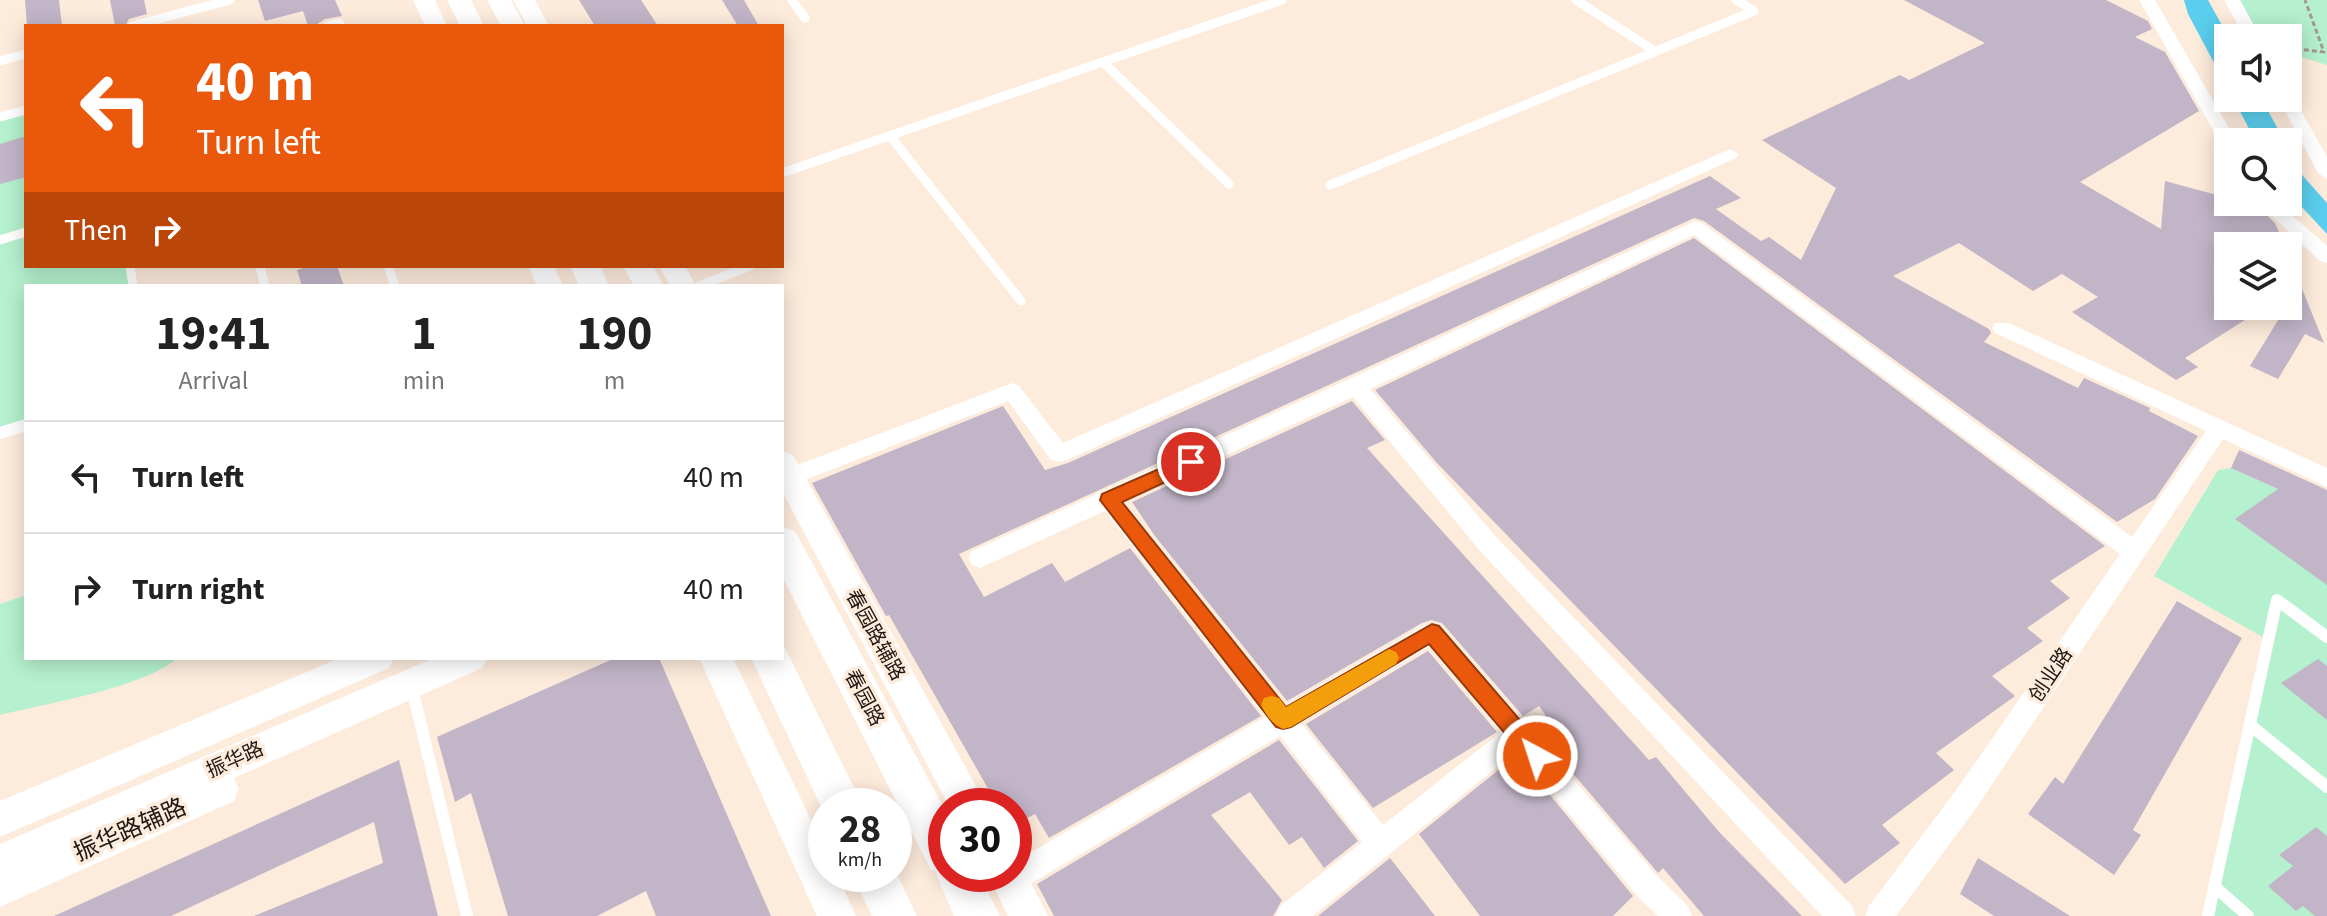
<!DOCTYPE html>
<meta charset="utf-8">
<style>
body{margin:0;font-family:"Source Sans 3","Noto Sans SC",sans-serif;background:#f6f6f6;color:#222;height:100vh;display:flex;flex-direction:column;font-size:30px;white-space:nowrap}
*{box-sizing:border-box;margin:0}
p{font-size:26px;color:#767676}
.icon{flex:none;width:44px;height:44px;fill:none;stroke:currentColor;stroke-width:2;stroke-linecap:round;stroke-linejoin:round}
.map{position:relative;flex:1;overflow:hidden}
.panel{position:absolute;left:24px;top:284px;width:760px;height:376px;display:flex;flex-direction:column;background:#fff;border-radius:0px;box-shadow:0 4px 20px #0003}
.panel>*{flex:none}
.top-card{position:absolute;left:24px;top:24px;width:760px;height:244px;border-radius:0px;box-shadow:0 4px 20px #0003;background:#ea580c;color:#fff;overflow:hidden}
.fabs{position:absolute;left:2214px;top:24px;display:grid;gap:16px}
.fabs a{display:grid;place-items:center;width:88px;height:88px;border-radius:0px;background:#fff;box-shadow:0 4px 20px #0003;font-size:40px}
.speed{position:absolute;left:808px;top:788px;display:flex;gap:16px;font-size:40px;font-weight:700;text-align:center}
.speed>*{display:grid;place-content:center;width:104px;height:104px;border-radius:50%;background:#fff;box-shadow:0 4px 20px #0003;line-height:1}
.speed small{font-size:20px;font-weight:400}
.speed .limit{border:12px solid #d22;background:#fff;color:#111}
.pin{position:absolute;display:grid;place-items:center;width:68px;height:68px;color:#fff;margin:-34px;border:4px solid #fff;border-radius:50%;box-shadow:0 2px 8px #0007}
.me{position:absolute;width:88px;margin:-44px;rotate:320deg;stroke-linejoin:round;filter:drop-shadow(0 0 6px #0008)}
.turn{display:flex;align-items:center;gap:28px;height:168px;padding:0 40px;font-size:36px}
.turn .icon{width:104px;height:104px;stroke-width:2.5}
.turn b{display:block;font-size:56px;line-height:68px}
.then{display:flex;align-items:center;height:76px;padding:0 40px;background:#0003;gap:16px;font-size:30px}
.eta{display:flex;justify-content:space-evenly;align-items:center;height:136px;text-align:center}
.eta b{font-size:48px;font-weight:700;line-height:56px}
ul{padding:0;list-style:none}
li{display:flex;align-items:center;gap:24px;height:112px;padding:0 40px;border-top:2px solid #e0e0e0}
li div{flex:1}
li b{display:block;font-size:30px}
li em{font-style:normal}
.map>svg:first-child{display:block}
.green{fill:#b5f1ce}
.water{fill:#5bceed}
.building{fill:#c1b5c7}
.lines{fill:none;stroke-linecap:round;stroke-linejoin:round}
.path{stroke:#a5988c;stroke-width:3;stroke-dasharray:5 3;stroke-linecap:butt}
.lane-far1{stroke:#fff;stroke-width:9}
.lane{stroke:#fff;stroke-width:12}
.street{fill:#fff;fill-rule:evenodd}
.secondary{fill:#fff;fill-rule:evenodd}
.primary{fill:#fff;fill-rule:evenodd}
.route{fill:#ea580c;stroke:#983908;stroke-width:2}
.slow{fill:#f59e0b}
.labels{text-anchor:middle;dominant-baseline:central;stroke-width:7;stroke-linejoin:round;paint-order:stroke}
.street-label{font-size:20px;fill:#1e1812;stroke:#fdebdc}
.near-street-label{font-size:24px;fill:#1e1812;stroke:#fdebdc}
</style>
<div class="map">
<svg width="2327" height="916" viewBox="0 0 2327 916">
<rect width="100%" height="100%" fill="#fdebdc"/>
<!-- green -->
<g class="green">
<polygon points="2232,0 2327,0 2327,65 2288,53 2288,38 2253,38"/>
<polygon points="26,110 26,266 131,266 134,286 26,286 26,426 0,435 0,117"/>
<polygon points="2231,468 2327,511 2327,916 2208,916 2268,640 2154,576 2218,470"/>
<path d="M26 595V658H177C147 687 44 704 0 715V604Z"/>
</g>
<!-- water -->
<g class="water">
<polygon points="2184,0 2208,0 2229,38 2228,89 2188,14"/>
<polygon points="2233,98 2261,98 2285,142 2256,142"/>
<polygon points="2288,148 2303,176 2327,203 2327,234 2288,192"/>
</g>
<!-- building -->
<g class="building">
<polygon points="25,0 59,0 62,26 27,26"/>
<polygon points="110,0 144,0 147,14 129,19 125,26 115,26"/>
<polygon points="258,0 335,0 342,16 325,19 314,26 308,26 303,11 265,21"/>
<polygon points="579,0 641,0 658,26 595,26"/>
<polygon points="722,0 744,0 759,26 738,26"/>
<polygon points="1904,0 2106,0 2148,21 2152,29 2135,37 2165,52 2199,111 2080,182 2161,229 2165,181 2228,198 2228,202 2256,205 2275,223 2285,246 2228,246 2228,306 2267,306 2185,358 2198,367 2176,380 2072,312 2098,297 2062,274 2033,291 1959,243 1893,276 1989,329 1991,333 1984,342 2078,388 2084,378 2150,408 2149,411 2198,436 2155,499 2117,522 1704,221 1694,218 959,554 984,597 1052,563 1065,582 1130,548 1261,716 1049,838 1035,814 1014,825 1014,806 998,806 889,615 886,616 812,483 1003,406 1045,470 1068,463 1710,176 1741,198 1716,209 1761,241 1769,237 1801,260 1836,188 1762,140 1900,75 1909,80 1985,43"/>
<polygon points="26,136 26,177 0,184 0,144"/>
<polygon points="1694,238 2105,546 2050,581 2070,598 2027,628 2043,641 1992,676 2015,696 1936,753 1954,770 1882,825 1900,843 1845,884 1437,463 1375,390"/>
<polygon points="310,266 337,266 344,286 302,286 297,270"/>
<polygon points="2300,284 2324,343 2305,334 2278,379 2250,366"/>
<polygon points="1352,401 1385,440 1367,448 1649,760 1656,757 1720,833 1802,916 1704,916 1663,868 1658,873 1539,734 1552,724 1539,706 1523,716 1442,623 1431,620 1422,623 1287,701 1155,536 1132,502"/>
<polygon points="2239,450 2327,490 2327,585 2235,519 2278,489 2231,468"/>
<polygon points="2177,601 2242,638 2133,830 2141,835 2114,875 2028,814 2055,777 2063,784"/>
<polygon points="1428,651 1497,732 1373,808 1306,724"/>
<polygon points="615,658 659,658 771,916 656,916 646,891 597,916 508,916 471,793 455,802 437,737"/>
<polygon points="2318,659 2327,666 2327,720 2281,683"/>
<polygon points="1279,740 1358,841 1324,868 1302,837 1289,845 1250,792 1211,815 1282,900 1273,916 1054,916 1037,884"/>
<polygon points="1517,755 1633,896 1613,916 1480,916 1419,834"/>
<polygon points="399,760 438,916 254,916 383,863 374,822 171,916 54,916"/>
<polygon points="2316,827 2327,836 2327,916 2315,916 2303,906 2296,911 2268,886 2293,866 2279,855"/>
<polygon points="1390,858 1435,916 1318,916"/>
<polygon points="1978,858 2070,916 1994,916 1960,894"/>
</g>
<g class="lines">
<!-- path -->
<polyline class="path" points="2288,48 2324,52 2305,0"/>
<!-- lane-far1 -->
<g class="lane-far1">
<polyline points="792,0 805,18"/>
<polyline points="1576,0 1653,50"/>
<polyline points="132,26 230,0"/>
<polyline points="327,26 339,23 341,26"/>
<polyline points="0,61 26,54"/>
<polyline points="1103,62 1229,184"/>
<polyline points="0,117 26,110"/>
<polyline points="890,136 1021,301"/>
<polyline points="782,173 1282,0"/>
<polyline points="1330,185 1754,11 1736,0"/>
<polyline points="0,240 26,232"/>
<polyline points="130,266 133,286"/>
<polyline points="260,266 265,286"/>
<polyline points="388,266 395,286"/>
<polyline points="699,286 750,266"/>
</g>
<!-- lane -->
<g class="lane">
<polyline points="0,433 26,425"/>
<polyline points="411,684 467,916"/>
<polyline points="2250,725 2327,787"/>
<polyline points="2214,886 2248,916"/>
<polyline points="2208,916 2277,600 2327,637"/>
</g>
<!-- street -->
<g class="street">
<polygon points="2139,0 2155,0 2237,142 2228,142 2228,147 2222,146"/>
<polygon points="2224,0 2240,0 2261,38 2245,38"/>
<polygon points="2288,93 2294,98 2327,157 2327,179 2318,173 2278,98 2288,98"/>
<polygon points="1730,149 1739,154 1736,158 1067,460 1059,462 1051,460 1008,401 797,483 782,483 782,471 1012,383 1019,386 1063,443"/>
<polygon points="2257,202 2277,202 2327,246 2327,263 2320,261"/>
<path d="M1695 221 1702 223 2132 537 2206 431 1995 333 1992 328 1995 323H2009L2327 468V487L2223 439 1977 807 1896 916H1865L1869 906 1957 789 2120 554 1694 235 1370 389 1496 537 1852 906 1856 916H1822L1480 551 1353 397 1124 502 1286 705 1423 626 1432 623 1441 626 1658 877 1688 906 1692 916H1658L1638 897 1517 751 1313 916H1276L1280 906 1362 842 1280 736 1020 890 1010 894 1000 890 996 880 999 874H1014V862L1265 717 1105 511 980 568 972 565 968 558 972 551ZM1429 647 1501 732 1383 825 1301 723Z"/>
</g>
<!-- secondary -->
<g class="secondary">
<polygon points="413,0 435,0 447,26 425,26"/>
<polygon points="513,0 535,0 549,26 527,26"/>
<polygon points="528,266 554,266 563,286 537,286"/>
<polygon points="659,266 685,266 696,286 670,286"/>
<polygon points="782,451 793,455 987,806 949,806 782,491"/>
<polygon points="340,658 394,658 389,668 0,837 0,801"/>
<polygon points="434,658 487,658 482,668 234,778 239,789 234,801 0,907 0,844"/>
<polygon points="699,658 733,658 826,851 826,874 837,874 856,916 817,916"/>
<polygon points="1014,858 1020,861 1048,916 1008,916 988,874 1014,874"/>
</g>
<!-- primary -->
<g class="primary">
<polygon points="447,0 471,0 484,26 460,26"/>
<polygon points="487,0 511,0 525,26 501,26"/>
<polygon points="570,266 600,266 609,286 579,286"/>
<polygon points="623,266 653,266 664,286 634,286"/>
<polygon points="782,527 795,531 946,812 946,874 979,874 1000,916 954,916 935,871 931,870 782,576"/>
<polygon points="782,646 784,646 863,806 826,806 826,817 751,658 782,658"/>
<polygon points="894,868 917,916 872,916 852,874 894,874"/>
</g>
</g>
<!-- route -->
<polygon class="route" points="1191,455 1200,462 1198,467 1122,502 1286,707 1432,624 1439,626 1545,749 1548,756 1545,763 1537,766 1530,763 1429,644 1291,727 1283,729 1276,727 1100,500 1102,494"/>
<!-- slow -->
<path class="slow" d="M1389 649 1396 652 1399 658 1396 664 1291 727 1283 729C1273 725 1266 715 1261 705L1264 698 1272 696 1279 698 1286 707Z"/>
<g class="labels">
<!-- street labels -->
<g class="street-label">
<text transform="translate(875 635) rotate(61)">春园路辅路</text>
<text transform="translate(2051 675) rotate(-56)">创业路</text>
<text transform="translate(864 698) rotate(62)">春园路</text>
<text transform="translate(235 760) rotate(-24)">振华路</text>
</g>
<!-- near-street labels -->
<g class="near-street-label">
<text transform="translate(130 830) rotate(-24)">振华路辅路</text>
</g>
</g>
</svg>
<div class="fabs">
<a><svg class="icon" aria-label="sound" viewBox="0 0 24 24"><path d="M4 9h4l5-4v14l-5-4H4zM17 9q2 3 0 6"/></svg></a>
<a><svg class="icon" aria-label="search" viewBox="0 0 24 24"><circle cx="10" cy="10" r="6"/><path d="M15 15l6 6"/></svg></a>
<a><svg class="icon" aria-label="layers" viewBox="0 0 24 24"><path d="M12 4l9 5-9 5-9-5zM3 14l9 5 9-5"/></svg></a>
</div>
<div class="speed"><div>28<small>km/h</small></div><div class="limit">30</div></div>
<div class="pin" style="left:1191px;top:462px;background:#d93025"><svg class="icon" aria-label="arrive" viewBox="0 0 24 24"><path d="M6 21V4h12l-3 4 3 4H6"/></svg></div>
<svg class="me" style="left:1537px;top:756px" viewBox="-20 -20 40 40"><circle r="17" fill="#ea580c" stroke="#fff" stroke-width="3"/><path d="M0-11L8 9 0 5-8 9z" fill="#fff"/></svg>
<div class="top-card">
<div class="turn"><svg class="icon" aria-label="left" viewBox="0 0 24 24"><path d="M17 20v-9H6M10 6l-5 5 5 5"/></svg><div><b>40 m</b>Turn left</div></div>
<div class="then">Then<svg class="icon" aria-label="right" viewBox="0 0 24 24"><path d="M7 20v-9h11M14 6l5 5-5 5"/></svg></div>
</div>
<section class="panel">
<div class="eta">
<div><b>19:41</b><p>Arrival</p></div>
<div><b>1</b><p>min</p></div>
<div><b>190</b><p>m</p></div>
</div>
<ul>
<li><svg class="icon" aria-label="left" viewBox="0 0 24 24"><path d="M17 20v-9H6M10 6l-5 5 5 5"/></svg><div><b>Turn left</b></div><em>40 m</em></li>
<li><svg class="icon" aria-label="right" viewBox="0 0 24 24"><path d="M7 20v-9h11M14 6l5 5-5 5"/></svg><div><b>Turn right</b></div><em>40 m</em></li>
</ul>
</section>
</div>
